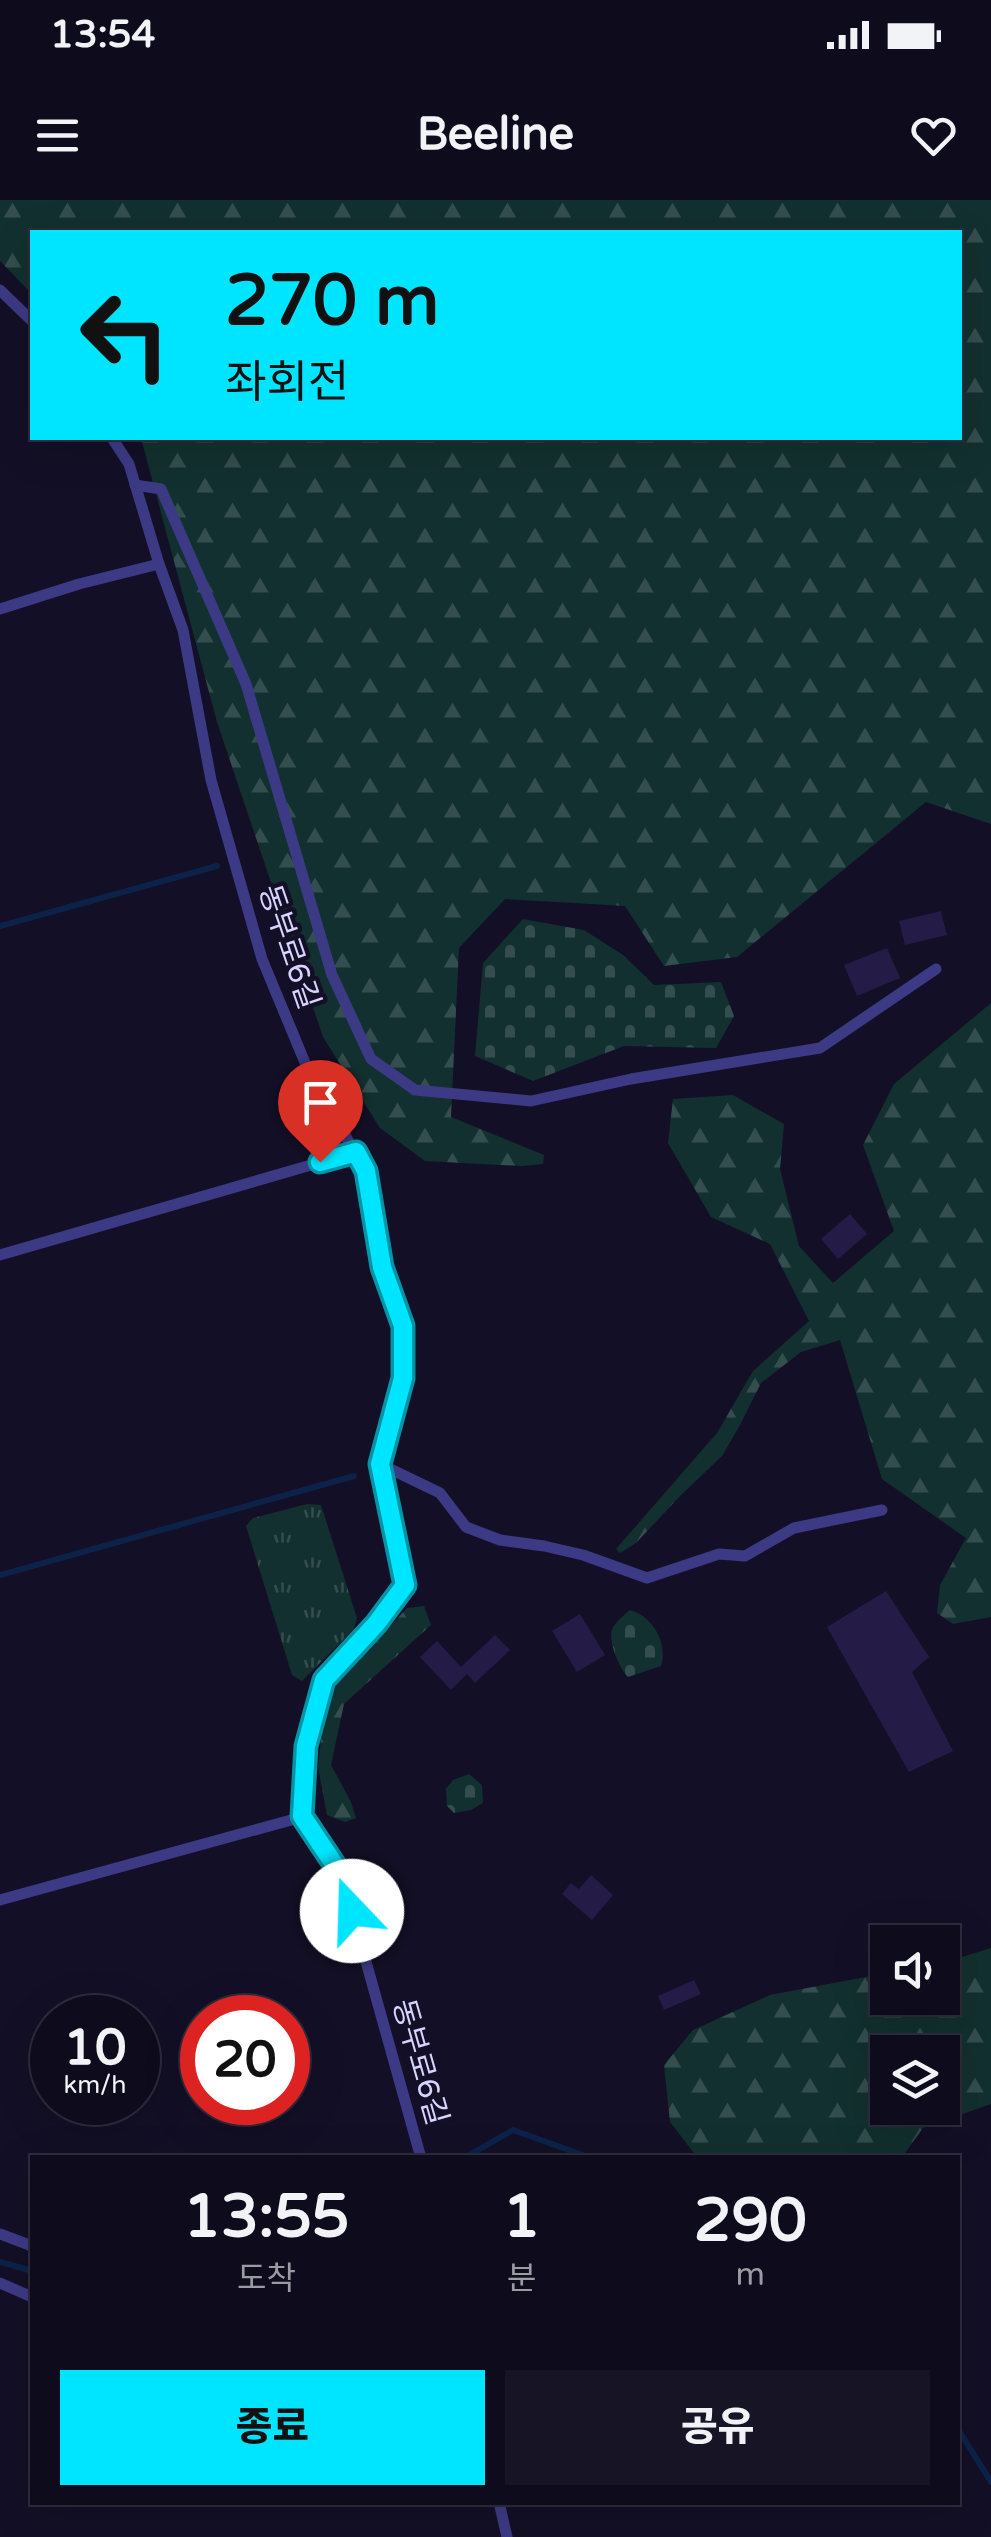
<!DOCTYPE html>
<html lang="ko">
<meta charset="utf-8">
<style>
body{margin:0;font-family:"Varela Round","Noto Sans KR",sans-serif;background:#171425;color:#f1f3f6;height:100vh;display:flex;flex-direction:column;font-size:38px;white-space:nowrap}
*{box-sizing:border-box;margin:0}
p{font-size:32px;color:#9b9ba3}
.icon{flex:none;width:55px;height:55px;fill:none;stroke:currentColor;stroke-width:2;stroke-linecap:round;stroke-linejoin:round}
.map{position:relative;flex:1;overflow:hidden}
.side{position:absolute;left:30px;top:1955px;width:930px;height:350px;display:flex;flex-direction:column;background:#0e0b1c;border-radius:0px;box-shadow:0 10px 40px #0002,0 0 0 2px #2e2b3b}
.side>*{flex:none}
.top-card{position:absolute;left:30px;top:30px;width:932px;height:210px;border-radius:0px;box-shadow:0 10px 40px #0002,0 0 0 2px #2e2b3b;background:#00e5ff;color:#111;overflow:hidden}
.controls{position:absolute;left:870px;top:1725px;display:grid;gap:20px}
.controls a{display:grid;place-items:center;width:90px;height:90px;border-radius:0px;background:#0e0b1c;box-shadow:0 10px 40px #0002,0 0 0 2px #2e2b3b;font-size:50px}
.speed{position:absolute;left:30px;top:1795px;display:flex;gap:20px;font-size:50px;font-weight:700;text-align:center}
.speed>*{display:grid;place-content:center;width:130px;height:130px;border-radius:50%;background:#0e0b1c;box-shadow:0 10px 40px #0002,0 0 0 2px #2e2b3b;line-height:1}
.speed small{font-size:25px;font-weight:400}
.speed .limit{border:15px solid #d22;background:#fff;color:#111}
.pin{position:absolute;display:grid;place-items:center;width:85px;height:85px;color:#fff;margin:-102px -42px;border-radius:50% 50% 50% 0;rotate:-45deg;box-shadow:0 0 10px #0007}
.pin .icon{rotate:45deg}
.me{position:absolute;width:110px;margin:-55px;rotate:339deg;stroke-linejoin:round;filter:drop-shadow(0 0 8px #0008)}
.turn{display:flex;align-items:center;gap:35px;height:210px;padding:0 30px;font-size:45px}
.turn .icon{width:130px;height:130px;stroke-width:2.5}
.turn b{display:block;font-size:70px;line-height:85px}
.eta{display:flex;justify-content:space-evenly;align-items:center;height:170px;text-align:center}
.eta b{font-size:60px;font-weight:800;line-height:70px}
.action{display:flex;gap:20px;margin-top:auto;padding:20px 30px}
.action a{flex:1;height:115px;border-radius:0px;background:#00e5ff;color:#111;font-size:40px;font-weight:800;line-height:115px;text-align:center}
.action a+a{background:#171425;color:#f1f3f6}
.status{display:flex;justify-content:space-between;align-items:center;height:70px;padding:0 50px;background:#0e0b1c;direction:ltr}
.status svg{height:28px;fill:currentColor}
header{display:flex;justify-content:space-between;align-items:center;height:130px;padding:0 30px;background:#0e0b1c;font-size:45px;font-weight:800}
.map>svg:first-child{display:block}
.grass{fill:url(#grass-tufts)}
.forest{fill:url(#forest-firs);fill-rule:evenodd}
.cemetery{fill:url(#cemetery-stones)}
.lines{fill:none;stroke-linecap:round;stroke-linejoin:round}
.stream{stroke:#0c2248;stroke-width:6}
.building{fill:#241b47}
.lane{stroke:#3d3a85;stroke-width:11}
.route-casing{stroke:#0095a6;stroke-width:25}
.route{stroke:#00e5ff;stroke-width:18}
.labels{text-anchor:middle;dominant-baseline:central;stroke-width:9;stroke-linejoin:round;paint-order:stroke}
.street-label{font-size:30px;fill:#d9d4ff;stroke:#130f26}
</style>
<div class="status"><b>13:54</b><svg viewBox="0 0 49 12"><path d="M0 12V9h3v3zM5 12V6h3v6zM10 12V3h3v9zM15 12V0h3v12zM26 1h20v11H26zM47 4h2v5h-2z"/></svg></div>
<header><svg class="icon" aria-label="menu" viewBox="0 0 24 24"><path d="M4 6h16M4 12h16M4 18h16"/></svg>Beeline<svg class="icon" aria-label="heart" viewBox="0 0 24 24"><path d="M12 20l-8-8c-3-5 5-10 8-4 3-6 11-1 8 4z"/></svg></header>
<div class="map">
<svg width="991" height="2337" viewBox="0 0 991 2337">
<defs>
<pattern id="grass-tufts" width="24" height="20" patternUnits="userSpaceOnUse" patternTransform="scale(2.5)"><rect width="24" height="20" fill="#12302f"/><path d="M3 7l-1-3M5 7V3M7 7l1-3M15 17l-1-3M17 17v-4M19 17l1-3" fill="none" stroke="#344d4e"/></pattern>
<pattern id="forest-firs" width="22" height="20" patternUnits="userSpaceOnUse" patternTransform="scale(2.5)"><rect width="22" height="20" fill="#12302f"/><path d="M5 1l3.5 6h-7zM16 11l3.5 6h-7z" fill="#344d4e"/></pattern>
<pattern id="cemetery-stones" width="16" height="16" patternUnits="userSpaceOnUse" patternTransform="scale(2.5)"><rect width="16" height="16" fill="#12302f"/><path d="M2 7V4a2 2 0 0 1 4 0v3zM10 15v-3a2 2 0 0 1 4 0v3z" fill="#344d4e"/></pattern>
</defs>
<rect width="100%" height="100%" fill="#130f26"/>
<!-- grass -->
<polygon class="grass" points="307,1304 321,1305 357,1418 354,1429 302,1481 292,1475 246,1326 253,1318"/>
<!-- forest -->
<g class="forest">
<polygon points="0,0 991,0 991,624 926,602 737,757 664,766 625,706 505,699 459,748 451,917 544,955 543,964 522,966 425,961 380,928 323,837 217,522 141,238 960,238 960,32 32,32 32,94 0,61"/>
<polygon points="991,803 991,1417 953,1424 937,1413 940,1385 966,1338 882,1279 840,1140 801,1152 761,1183 740,1225 722,1256 681,1295 636,1343 620,1353 616,1349 717,1233 753,1171 809,1121 770,1044 711,1017 668,943 673,899 733,895 784,924 780,969 799,1046 833,1083 894,1031 863,945 894,884"/>
<polygon points="424,1406 431,1425 344,1504 331,1565 351,1602 356,1618 345,1622 327,1615 318,1567 323,1519 336,1485 407,1408"/>
<path d="M991 1748V1904L923 1928 902 1957H697L670 1922 664 1865 693 1830 770 1795 887 1773 888 1798H942L943 1763ZM888 1852H942V1908H888Z"/>
</g>
<!-- cemetery -->
<g class="cemetery">
<polygon points="523,719 584,730 623,755 654,785 721,782 734,816 716,848 624,846 533,881 475,856 483,763"/>
<path d="M630 1410C653 1416 668 1444 661 1466L628 1477C621 1469 619 1464 615 1454 607 1430 611 1426 630 1410Z"/>
<polygon points="469,1574 482,1585 483,1603 471,1610 454,1613 447,1606 446,1589 453,1580"/>
</g>
<g class="lines">
<!-- stream -->
<g class="stream">
<polyline points="0,726 217,666"/>
<polyline points="0,1375 354,1276"/>
<polyline points="464,1958 513,1930 591,1958"/>
<polyline points="0,2062 32,2071"/>
<polyline points="958,2229 991,2282"/>
</g>
</g>
<!-- building -->
<g class="building">
<polygon points="941,711 947,735 905,745 899,721"/>
<polygon points="887,748 900,778 857,796 844,765"/>
<polygon points="850,1014 867,1034 838,1059 821,1039"/>
<polygon points="886,1391 929,1457 912,1472 953,1551 909,1572 827,1427"/>
<polygon points="580,1414 605,1455 577,1472 552,1431"/>
<polygon points="495,1435 510,1450 475,1483 467,1474 451,1490 420,1457 437,1441 461,1467"/>
<polygon points="591,1675 613,1695 592,1720 562,1694 571,1683 579,1689"/>
<polygon points="694,1780 701,1794 664,1810 658,1796"/>
</g>
<g class="lines">
<!-- lane -->
<g class="lane">
<polyline points="0,90 32,121"/>
<polyline points="112,238 129,264 159,364"/>
<polyline points="135,285 161,289 246,484 332,775 371,859 415,890 531,901 631,879 820,848 936,769"/>
<polyline points="0,409 79,384 159,364 183,430 211,580 262,759 306,865 365,971 383,1067 403,1126 403,1178 380,1264 405,1385 376,1425 324,1481 306,1546 302,1617 342,1676 421,1958"/>
<polyline points="0,1055 356,952"/>
<polyline points="380,1264 440,1293 466,1327 500,1340 544,1346 583,1355 647,1378 719,1354 745,1356 794,1328 882,1310"/>
<polyline points="0,1700 302,1617"/>
<polyline points="0,2034 32,2046"/>
<polyline points="0,2083 32,2097"/>
<polyline points="499,2302 507,2337"/>
</g>
</g>
<g class="lines">
<!-- route casing -->
<g class="route-casing">
<polyline id="route" points="320,962 356,952 366,971 382,1067 403,1126 403,1178 380,1264 405,1385 376,1424 324,1480 306,1546 302,1616 342,1676 352,1711"/>
</g>
<!-- route -->
<use href="#route" class="route"/>
</g>
<g class="labels">
<!-- street labels -->
<g class="street-label">
<text transform="translate(289 747) rotate(71)">동부로6길</text>
<text transform="translate(420 1862) rotate(74)">동부로6길</text>
</g>
</g>
</svg>
<div class="controls">
<a><svg class="icon" aria-label="sound" viewBox="0 0 24 24"><path d="M4 9h4l5-4v14l-5-4H4zM17 9q2 3 0 6"/></svg></a>
<a><svg class="icon" aria-label="layers" viewBox="0 0 24 24"><path d="M12 4l9 5-9 5-9-5zM3 14l9 5 9-5"/></svg></a>
</div>
<div class="speed"><div>10<small>km/h</small></div><div class="limit">20</div></div>
<div class="pin" style="left:320px;top:962px;background:#d93025"><svg class="icon" aria-label="arrive" viewBox="0 0 24 24"><path d="M6 21V4h12l-3 4 3 4H6"/></svg></div>
<svg class="me" style="left:352px;top:1711px" viewBox="-20 -20 40 40"><circle r="19" fill="#fff"/><path d="M0-13L10 11 0 6-10 11z" fill="#00e5ff"/></svg>
<div class="top-card">
<div class="turn"><svg class="icon" aria-label="left" viewBox="0 0 24 24"><path d="M17 20v-9H6M10 6l-5 5 5 5"/></svg><div><b>270 m</b>좌회전</div></div>
</div>
<section class="side">
<div class="eta">
<div><b>13:55</b><p>도착</p></div>
<div><b>1</b><p>분</p></div>
<div><b>290</b><p>m</p></div>
</div>
<div class="action"><a>종료</a><a>공유</a></div>
</section>
</div>
